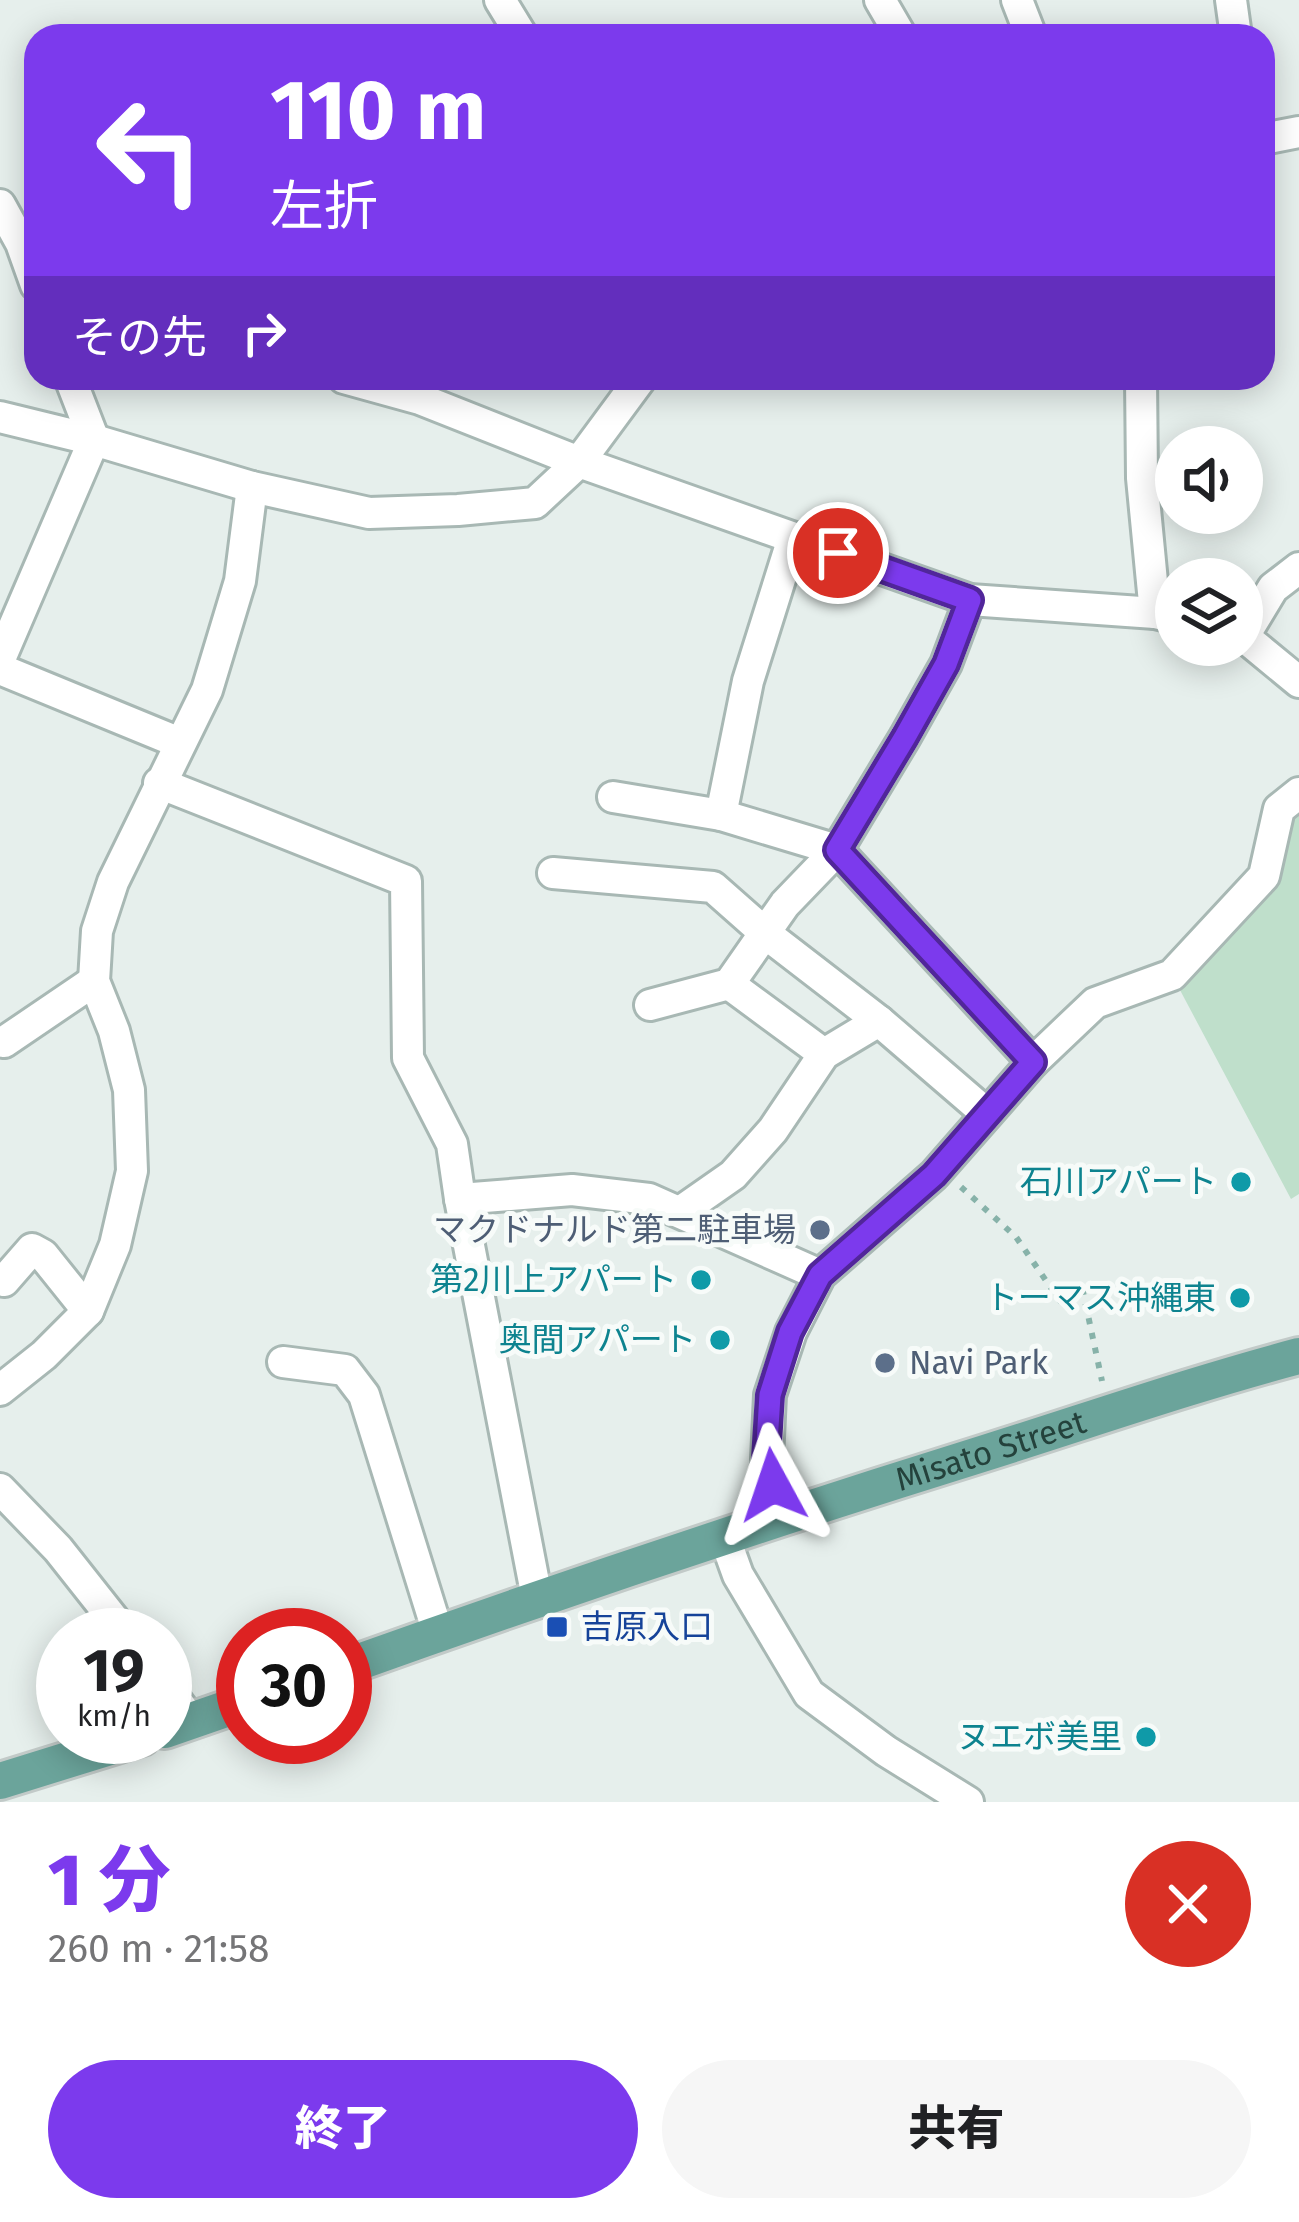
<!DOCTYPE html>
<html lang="ja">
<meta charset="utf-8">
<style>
body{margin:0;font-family:"Fira Sans","Noto Sans JP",sans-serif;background:#f6f6f6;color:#202124;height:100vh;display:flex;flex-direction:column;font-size:45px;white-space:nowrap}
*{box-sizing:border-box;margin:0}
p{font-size:39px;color:#757577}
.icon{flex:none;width:66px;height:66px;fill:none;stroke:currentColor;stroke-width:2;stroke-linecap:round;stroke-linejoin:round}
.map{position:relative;height:1802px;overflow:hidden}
.details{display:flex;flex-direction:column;background:#fff;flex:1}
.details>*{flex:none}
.banner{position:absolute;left:24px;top:24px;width:1251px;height:366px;border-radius:36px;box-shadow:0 6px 30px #0003;background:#7c3aed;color:#fff;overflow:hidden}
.buttons{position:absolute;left:1155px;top:426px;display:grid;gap:24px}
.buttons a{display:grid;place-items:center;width:108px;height:108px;border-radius:50%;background:#fff;box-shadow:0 6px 30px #0003;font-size:60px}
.speed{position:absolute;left:36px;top:1608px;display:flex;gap:24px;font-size:60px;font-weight:700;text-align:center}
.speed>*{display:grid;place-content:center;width:156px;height:156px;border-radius:50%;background:#fff;box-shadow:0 6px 30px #0003;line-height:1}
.speed small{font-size:30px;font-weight:400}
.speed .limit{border:18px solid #d22;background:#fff;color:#111}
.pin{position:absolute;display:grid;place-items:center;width:102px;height:102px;color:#fff;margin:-51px;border:6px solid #fff;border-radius:50%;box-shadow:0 3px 12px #0007}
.me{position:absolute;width:132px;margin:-66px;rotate:355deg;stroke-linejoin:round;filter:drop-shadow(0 0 9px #0008)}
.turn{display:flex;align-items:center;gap:42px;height:252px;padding:0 48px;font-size:54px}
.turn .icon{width:156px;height:156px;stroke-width:2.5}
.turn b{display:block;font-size:84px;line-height:102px}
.then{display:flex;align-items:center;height:114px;padding:0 48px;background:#0003;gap:24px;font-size:45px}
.round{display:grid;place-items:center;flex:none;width:126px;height:126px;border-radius:63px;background:#f6f6f6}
.overview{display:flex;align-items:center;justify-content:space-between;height:204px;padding:0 48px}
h1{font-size:72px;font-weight:800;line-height:90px;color:#7c3aed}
.button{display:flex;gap:24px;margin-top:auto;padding:24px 48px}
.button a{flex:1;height:138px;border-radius:72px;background:#7c3aed;color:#fff;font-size:48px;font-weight:800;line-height:138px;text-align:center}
.button a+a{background:#f6f6f6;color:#202124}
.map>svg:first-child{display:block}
.green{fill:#bfdfcb}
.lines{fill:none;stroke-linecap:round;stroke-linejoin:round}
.minor-casing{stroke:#a8b8b4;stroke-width:36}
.major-casing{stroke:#c2cac8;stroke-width:42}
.path{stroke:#87b2a9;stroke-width:6;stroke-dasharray:6 9;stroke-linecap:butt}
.minor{stroke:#fff;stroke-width:30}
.major{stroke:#6ba49b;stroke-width:36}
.route-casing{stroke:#51269a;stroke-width:30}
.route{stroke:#7c3aed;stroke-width:21}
.culture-dot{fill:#0f9aa8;stroke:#f7fbf9;stroke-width:4.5}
.service-dot{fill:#5c6f8a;stroke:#f7fbf9;stroke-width:4.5}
.transit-dot{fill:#1a4fb4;stroke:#f7fbf9;stroke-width:4.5}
.labels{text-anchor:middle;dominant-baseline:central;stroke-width:10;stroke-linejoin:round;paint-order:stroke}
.culture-label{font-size:33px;fill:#0d838f;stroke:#f7fbf9;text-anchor:end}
.service-label{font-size:33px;fill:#4e5e75;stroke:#f7fbf9;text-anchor:end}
.street-label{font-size:33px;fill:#24423c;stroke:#f7fbf9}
.transit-label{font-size:33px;fill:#164399;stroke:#f7fbf9;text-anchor:start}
</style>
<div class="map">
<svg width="1299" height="1802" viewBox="0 0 1299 1802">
<rect width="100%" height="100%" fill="#e6efec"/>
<!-- green -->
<polygon class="green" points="1299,793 1299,1194 1291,1199 1172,975 1264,876"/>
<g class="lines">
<!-- minor casing -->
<g class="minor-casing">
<g id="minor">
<polyline points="500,0 522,36"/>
<polyline points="880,0 901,36"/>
<polyline points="1017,0 1031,36"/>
<polyline points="1231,0 1236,36"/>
<polyline points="1263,139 1299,132"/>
<polyline points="0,205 21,243 36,285"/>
<polyline points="344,378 420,399 579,462 970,600 1155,613 1176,618"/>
<polyline points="1141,378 1142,478 1155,613"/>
<polyline points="0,417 94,440 252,487 369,513 458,510 535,503 579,462 641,378"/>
<polyline points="1242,635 1299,682"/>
<polyline points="1244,636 1273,588 1299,568"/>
<polyline points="0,659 94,440 70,378"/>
<polyline points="0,669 180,743"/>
<polyline points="159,783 406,881 408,1058 452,1144 460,1199 537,1598"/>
<polyline points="613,797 721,815 837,850 1033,1062"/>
<polyline points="721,815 748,681 793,538"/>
<polyline points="553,873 713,887 765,933 879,1021 987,1114"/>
<polyline points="729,984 824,1054"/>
<polyline points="650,1005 729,984 785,904 837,850 905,737 946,664 970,600"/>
<polyline points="4,1042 94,981"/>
<polyline points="460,1199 572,1190 649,1199 820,1275"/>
<polyline points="680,1212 733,1175 773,1130 824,1054 879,1021"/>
<polyline points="4,1281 32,1249 43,1255 88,1311"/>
<polyline points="283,1362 345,1370 364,1395 438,1633"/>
<polyline points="0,1390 44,1355 88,1311 115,1245 132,1171 129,1090 114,1031 94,981 97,931 113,882 207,690 240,581 252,487"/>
<polyline points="0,1489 58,1549 126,1635"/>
<polyline points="781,1517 767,1459 770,1395 791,1332 820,1275 934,1175 1033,1062 1095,1003 1172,975 1264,876 1279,809 1299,793"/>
<polyline points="724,1536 738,1575 809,1694 886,1751 968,1802"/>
<polyline points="165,1685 192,1722"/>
</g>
</g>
<!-- major casing -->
<g class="major-casing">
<g id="major">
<path id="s1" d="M345 1667C557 1591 770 1520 985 1453 1090 1420 1193 1384 1299 1356"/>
<polyline points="165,1730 243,1703"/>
<polyline points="0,1781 142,1737"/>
</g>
</g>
<!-- path -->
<polyline class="path" points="961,1187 1016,1237 1060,1301 1082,1287 1102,1381"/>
<!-- minor -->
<use href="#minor" class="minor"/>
<!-- major -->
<use href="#major" class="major"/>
</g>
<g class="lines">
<!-- route casing -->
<g class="route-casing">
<polyline id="route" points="773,1485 766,1459 770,1395 790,1332 820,1275 934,1175 1033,1062 837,850 905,737 946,664 970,600 838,553"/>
</g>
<!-- route -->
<use href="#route" class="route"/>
</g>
<!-- markers -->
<g class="culture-dot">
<circle cx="1241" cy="1182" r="12"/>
<circle cx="701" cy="1280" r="12"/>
<circle cx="1240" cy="1298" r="12"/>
<circle cx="720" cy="1340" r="12"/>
<circle cx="1146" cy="1737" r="12"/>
</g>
<g class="service-dot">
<circle cx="820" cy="1230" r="12"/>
<circle cx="885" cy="1363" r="12"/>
</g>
<rect class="transit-dot" x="545" y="1615" width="24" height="24" rx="6"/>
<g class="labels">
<!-- culture labels -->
<g class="culture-label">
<text x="1217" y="1182">石川アパート</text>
<text x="677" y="1280">第2川上アパート</text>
<text x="1216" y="1298">トーマス沖縄東</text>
<text x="696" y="1340">奥間アパート</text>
<text x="1122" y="1737">ヌエボ美里</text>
</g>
<!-- service labels -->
<g class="service-label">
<text x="796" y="1230">マクドナルド第二駐車場</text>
<text x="909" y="1363" text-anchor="start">Navi Park</text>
</g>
<!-- street labels -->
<g class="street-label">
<text stroke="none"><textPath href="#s1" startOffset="681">Misato Street</textPath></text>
</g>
<!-- transit labels -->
<g class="transit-label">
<text x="581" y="1627">吉原入口</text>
</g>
</g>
</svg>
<div class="buttons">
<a><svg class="icon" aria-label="sound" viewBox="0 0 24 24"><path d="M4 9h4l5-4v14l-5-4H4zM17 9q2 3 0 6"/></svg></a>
<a><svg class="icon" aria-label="layers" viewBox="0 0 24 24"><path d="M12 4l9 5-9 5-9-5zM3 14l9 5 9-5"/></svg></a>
</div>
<div class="speed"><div>19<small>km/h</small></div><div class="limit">30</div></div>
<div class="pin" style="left:838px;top:553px;background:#d93025"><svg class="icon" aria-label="arrive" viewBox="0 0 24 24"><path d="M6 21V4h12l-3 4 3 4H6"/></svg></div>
<svg class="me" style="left:773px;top:1485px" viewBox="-20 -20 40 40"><path d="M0-17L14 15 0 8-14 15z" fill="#7c3aed" stroke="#fff" stroke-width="4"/></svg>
<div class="banner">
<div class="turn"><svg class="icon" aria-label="left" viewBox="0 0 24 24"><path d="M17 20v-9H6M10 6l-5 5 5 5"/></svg><div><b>110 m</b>左折</div></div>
<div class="then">その先<svg class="icon" aria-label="right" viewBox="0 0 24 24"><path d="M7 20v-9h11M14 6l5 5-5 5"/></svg></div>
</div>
</div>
<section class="details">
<div class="overview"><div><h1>1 分</h1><p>260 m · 21:58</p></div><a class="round" style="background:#d93025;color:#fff"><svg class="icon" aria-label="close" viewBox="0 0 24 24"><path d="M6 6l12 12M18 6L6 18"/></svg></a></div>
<div class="button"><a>終了</a><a>共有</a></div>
</section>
